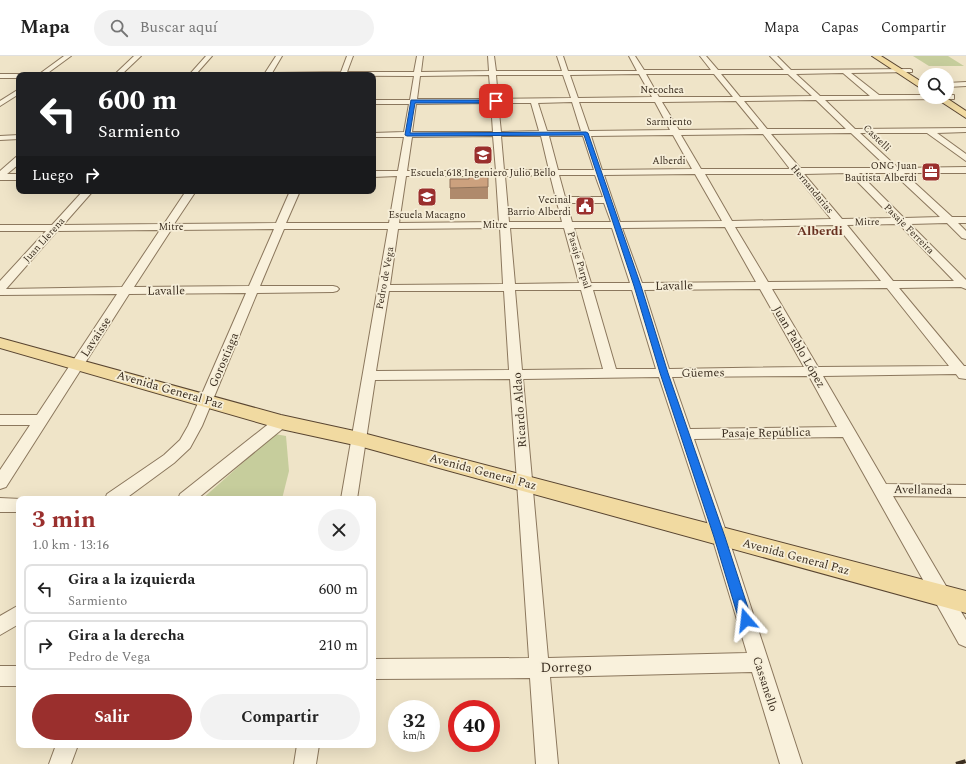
<!DOCTYPE html>
<html lang="es">
<meta charset="utf-8">
<style>
body{margin:0;font-family:Spectral,serif;background:#f2f2f2;color:#222;height:100vh;display:flex;flex-direction:column;font-size:15px;white-space:nowrap}
*{box-sizing:border-box;margin:0}
p{font-size:13px;color:#767676}
.icon{flex:none;width:22px;height:22px;fill:none;stroke:currentColor;stroke-width:2;stroke-linecap:round;stroke-linejoin:round}
.map{position:relative;flex:1;overflow:hidden}
.details{position:absolute;left:16px;top:440px;width:360px;height:252px;display:flex;flex-direction:column;background:#fff;border-radius:8px;box-shadow:0 4px 16px #0002}
.details>*{flex:none}
.guide{position:absolute;left:16px;top:16px;width:360px;height:122px;border-radius:8px;box-shadow:0 4px 16px #0002;background:#202124;color:#fff;overflow:hidden}
.tools{position:absolute;left:918px;top:12px;display:grid;gap:8px}
.tools a{display:grid;place-items:center;width:36px;height:36px;border-radius:50%;background:#fff;box-shadow:0 4px 16px #0002;font-size:20px}
.speed{position:absolute;left:388px;top:644px;display:flex;gap:8px;font-size:20px;font-weight:700;text-align:center}
.speed>*{display:grid;place-content:center;width:52px;height:52px;border-radius:50%;background:#fff;box-shadow:0 4px 16px #0002;line-height:1}
.speed small{font-size:10px;font-weight:400}
.speed .limit{border:6px solid #d22;background:#fff;color:#111}
.pin{position:absolute;display:grid;place-items:center;width:34px;height:34px;color:#fff;margin:-17px;border-radius:8px;box-shadow:0 2px 6px #0006}
.me{position:absolute;width:44px;margin:-22px;rotate:343deg;stroke-linejoin:round;filter:drop-shadow(0 0 3px #0008)}
.turn{display:flex;align-items:center;gap:14px;height:84px;padding:0 16px;font-size:18px}
.turn .icon{width:52px;height:52px;stroke-width:2.5}
.turn b{display:block;font-size:28px;line-height:34px}
.then{display:flex;align-items:center;height:38px;padding:0 16px;background:#0003;gap:8px;font-size:15px}
.round{display:grid;place-items:center;flex:none;width:42px;height:42px;border-radius:21px;background:#f2f2f2}
.headline{display:flex;align-items:center;justify-content:space-between;height:68px;padding:0 16px}
h1{font-size:24px;font-weight:700;line-height:30px;color:#9a2f2d}
.action{display:flex;gap:8px;margin-top:auto;padding:8px 16px}
.action a{flex:1;height:46px;border-radius:24px;background:#9a2f2d;color:#fff;font-size:16px;font-weight:700;line-height:46px;text-align:center}
.action a+a{background:#f2f2f2;color:#222}
ul{padding:0;list-style:none}
li{display:flex;align-items:center;gap:12px;height:50px;margin:0 8px 6px;padding:0 8px;border:2px solid #e0e0e0;border-radius:8px}
li div{flex:1}
li b{display:block;font-size:15px}
li em{font-style:normal}
header{display:flex;align-items:center;gap:24px;box-sizing:border-box;height:56px;padding:0 20px;background:#fff;border-bottom:1px solid #e0e0e0}
header strong{font-size:19px}
nav{display:flex;gap:22px;margin-inline-start:auto;font-size:14px}
.search{width:280px;height:36px;background:#f2f2f2;display:flex;align-items:center;gap:10px;box-sizing:border-box;padding:0 14px;border-radius:22px;color:#767676;font-size:15px}
.map>svg:first-child{display:block}
.green{fill:#c6cd9c}
.lines{fill:none;stroke-linecap:round;stroke-linejoin:round}
.minor-casing{stroke:#8b775d;stroke-width:2}
.major-casing{stroke:#594531;stroke-width:2}
.minor{fill:#f9f1dc;fill-rule:evenodd}
.major{fill:#f1daa1;fill-rule:evenodd}
.rail{stroke:#3b2e20;stroke-width:4;stroke-dasharray:10 10;stroke-linecap:butt}
.wall{fill:#af8a6c}
.building{fill:#cca17e;stroke:#8f7158}
.route{fill:#1a73e8;stroke:#114b97}
.labels{text-anchor:middle;dominant-baseline:central;stroke-width:3.5;stroke-linejoin:round;paint-order:stroke}
.far-street-label{font-size:10px;fill:#3b2e20;stroke:#f6eed8}
.far-poi-label{font-size:10px;fill:#3b2e20;stroke:#f6eed8;text-anchor:end}
.street-label{font-size:12px;fill:#3b2e20;stroke:#f6eed8}
.far-district-label{font-size:13px;font-weight:bold;fill:#683120;stroke:#f6eed8}
.near-street-label{font-size:14px;fill:#3b2e20;stroke:#f6eed8}
</style>
<header>
<strong>Mapa</strong>
<div class="search"><svg class="icon" aria-label="search" viewBox="0 0 24 24"><circle cx="10" cy="10" r="6"/><path d="M15 15l6 6"/></svg>Buscar aquí</div>
<nav><a>Mapa</a><a>Capas</a><a>Compartir</a></nav>
</header>
<div class="map">
<svg width="966" height="708" viewBox="0 0 966 708">
<rect width="100%" height="100%" fill="#efe4c8"/>
<!-- green -->
<g class="green">
<polygon points="913,0 948,0 964,10 929,10"/>
<polygon points="275,378 286,380 289,415 282,443 202,443"/>
</g>
<g class="lines">
<!-- minor casing -->
<g class="minor-casing">
<g id="minor">
<polygon points="64,0 71,0 45,19 38,19"/>
<polygon points="134,0 141,0 121,19 114,19"/>
<path d="M206 0H212L197 17H265L276 0H282L272 17 341 16 347 0H353L347 16H414L417 0H423L421 16 489 15 488 0H494L496 15H562L557 0H563L568 15H637L629 0H635L644 14H711L700 0H706L718 14H784L770 0H777L791 14 910 13 912 14V16L851 17 879 39H925V41L954 39V43H951L825 44 855 73 966 72V76L937 77 966 98V105L927 77H860L898 112 966 111V117H904L952 161H966V167H958L966 175V183L962 182 947 167 910 168 966 224V233L961 231 899 232 964 310H966V323L959 322 956 318 823 320 886 428 966 429V441L893 440 966 564V591L959 588 843 381 694 383 728 481 802 708H780L752 616 550 621 558 708H536L530 622 373 623V603L529 602 510 323 375 324 357 443H341L388 173H284L260 230H333L337 231 339 233 337 235 333 236 257 237 202 370 190 392 174 407 125 443H105L107 438 164 399 180 384 188 370 246 237 129 238 6 431 0 433V414L30 369H0V359H37L117 238 0 239V225L46 175H0V169H52L83 135H93L63 169 164 168 186 135H196L174 168 276 167 290 135H300L286 167H389L397 120 373 121V115H398L404 81H373V77L404 76 409 48H373V44H410L414 20 189 19ZM843 17 870 40H820L796 18ZM639 18 652 41 578 42 570 19ZM646 18H714L733 41H659ZM721 18H788L812 40 740 41ZM489 19 491 43H417L420 20ZM496 19H563L571 42 498 43ZM816 44 846 73H767L744 45ZM736 45 759 73 679 74 662 46ZM572 46 581 75H547L538 47ZM579 46H655L670 74 589 75ZM491 47 493 76H412L416 48ZM498 47H531L539 75 501 76ZM851 77 888 112H800L771 78ZM763 78 790 113H701L681 79ZM673 79 692 113 602 114 591 80ZM493 80 496 115H407L412 81ZM501 80H541L549 114H504ZM549 80H583L594 114H558ZM849 117 893 162 842 163 804 118ZM859 117H893L940 161 904 162ZM695 118 722 165 620 166 604 119ZM705 118H795L831 163 732 165ZM550 119 562 166H509L505 120ZM559 119H595L603 141H565ZM406 120H496L499 166 399 167ZM567 147H604L611 166H572ZM899 168 954 225H893L847 169ZM836 169 881 225 768 226 735 171ZM725 171 756 226 642 227 622 172ZM500 172 503 228 390 229 398 173ZM510 172H564L579 227 515 228ZM574 172H612L630 227H591ZM274 173 249 230 134 231 171 174ZM160 174 122 231 6 233 57 175ZM887 232 949 310 818 311 772 233ZM760 233 804 311 669 313 644 234ZM515 234H581L603 313 522 314ZM593 234H632L656 313H616ZM389 235H504L509 314 376 315ZM809 320 837 371 690 373 672 321ZM659 321 712 481 747 597 548 602 523 323Z"/>
<polygon points="0,18 19,18 22,19 19,19 19,22 0,22"/>
<polygon points="966,26 966,30 947,31 947,27"/>
<polygon points="19,33 19,38 0,50 0,45"/>
<polygon points="19,79 19,83 0,84 0,80"/>
<polygon points="19,100 19,108 7,118 19,118 19,124 0,124 0,115 16,101"/>
<polygon points="281,361 286,362 288,366 286,370 197,443 178,443 180,438 276,362"/>
<polygon points="0,442 21,443 19,443 19,456 0,456"/>
<polygon points="19,549 19,568 0,579 0,560"/>
<rect x="0" y="610" width="19" height="20"/>
<polygon points="56,689 78,689 71,708 49,708"/>
<polygon points="297,689 319,689 316,708 294,708"/>
</g>
</g>
<!-- major casing -->
<g class="major-casing">
<g id="major">
<polygon points="872,0 881,0 925,28 925,35"/>
<polygon points="934,41 945,41 966,55 966,62"/>
<polygon points="0,282 281,359 359,376 966,535 966,557 359,390 281,373 0,292"/>
</g>
</g>
<!-- minor -->
<use href="#minor" class="minor"/>
<!-- major -->
<use href="#major" class="major"/>
<!-- rail -->
<polyline class="rail" points="956,708 966,705"/>
</g>
<!-- wall -->
<polygon class="wall" points="488,131 488,143 450,143 450,132"/>
<!-- building -->
<polygon class="building" points="469,120 488,120 488,131 450,132 450,123 469,123"/>
<!-- route -->
<polygon class="route" points="411,44 496,44 498,45 496,47 415,47 410,77 586,76 588,77 641,230 668,317 725,481 752,564 750,568 746,570 741,568 739,564 714,481 660,317 634,230 584,79 407,80 405,79"/>
<!-- icons -->
<defs>
<g id="school-square" transform="scale(1)"><rect x="-9" y="-9" width="18" height="18" rx="4" fill="#9a2f2d" stroke="#f6eed8"/><path d="M0-5L7-2L0 1L-7-2ZM-4 1L0 2.5L4 1V4Q0 6-4 4Z" fill="#fff"/></g>
<g id="office-square" transform="scale(1)"><rect x="-9" y="-9" width="18" height="18" rx="4" fill="#9a2f2d" stroke="#f6eed8"/><path d="M-6-3h4V-5.5h4V-3h4V5H-6ZM-1-4.5V-3h2v-1.5ZM-6 0V1H6V0Z" fill="#fff"/></g>
<g id="civic-square" transform="scale(1)"><rect x="-9" y="-9" width="18" height="18" rx="4" fill="#9a2f2d" stroke="#f6eed8"/><path d="M-.6-6.5H3V-4.5H.6V-3L4-1V1h2V6H-6V1h2V-1L-.6-3ZM-1.2 2.5V6h2.4V2.5Z" fill="#fff"/></g>
</defs>
<g fill-rule="evenodd">
<use href="#school-square" x="483" y="99"/>
<use href="#office-square" x="931" y="116"/>
<use href="#school-square" x="427" y="141"/>
<use href="#civic-square" x="585" y="150"/>
</g>
<g class="labels">
<!-- far-street labels -->
<g class="far-street-label">
<text x="662" y="34">Necochea</text>
<text x="669" y="66">Sarmiento</text>
<text transform="translate(877 82) rotate(44)">Castelli</text>
<text x="669" y="105">Alberdi</text>
<text transform="translate(812 133) rotate(50)">Hernandarias</text>
<text transform="translate(867 166) rotate(-1)">Mitre</text>
<text x="495" y="169">Mitre</text>
<text x="171" y="171">Mitre</text>
<text transform="translate(909 173) rotate(45)">Pasaje Ferreira</text>
<text transform="translate(44 184) rotate(-48)">Juan Llerena</text>
<text transform="translate(579 204) rotate(73)">Pasaje Parpal</text>
<text transform="translate(385 222) rotate(-80)">Pedro de Vega</text>
</g>
<!-- far-poi labels -->
<g class="far-poi-label">
<text x="917" y="110">ONG Juan<tspan x="917" dy="12">Bautista Alberdi</tspan></text>
<text x="483" y="117" text-anchor="middle">Escuela 618 Ingeniero Julio Bello</text>
<text x="571" y="144">Vecinal<tspan x="571" dy="12">Barrio Alberdi</tspan></text>
<text x="427" y="159" text-anchor="middle">Escuela Macagno</text>
</g>
<!-- street labels -->
<g class="street-label">
<text transform="translate(674 230) rotate(-1)">Lavalle</text>
<text transform="translate(166 235) rotate(-1)">Lavalle</text>
<text transform="translate(96 281) rotate(-57)">Lavaisse</text>
<text transform="translate(799 291) rotate(60)">Juan Pablo López</text>
<text transform="translate(224 304) rotate(-67)">Gorostiaga</text>
<text transform="translate(703 317) rotate(-1)">Güemes</text>
<text transform="translate(170 334) rotate(16)">Avenida General Paz</text>
<text transform="translate(520 354) rotate(-94)">Ricardo Aldao</text>
<text transform="translate(766 377) rotate(-1)">Pasaje República</text>
<text transform="translate(483 416) rotate(15)">Avenida General Paz</text>
<text transform="translate(923 434) rotate(1)">Avellaneda</text>
<text transform="translate(796 501) rotate(15)">Avenida General Paz</text>
<text transform="translate(765 628) rotate(72)">Cassanello</text>
</g>
<!-- far-district labels -->
<g class="far-district-label">
<text x="820" y="175">Alberdi</text>
</g>
<!-- near-street labels -->
<g class="near-street-label">
<text transform="translate(566 611) rotate(-1)">Dorrego</text>
</g>
</g>
</svg>
<div class="tools">
<a><svg class="icon" aria-label="search" viewBox="0 0 24 24"><circle cx="10" cy="10" r="6"/><path d="M15 15l6 6"/></svg></a>
</div>
<div class="speed"><div>32<small>km/h</small></div><div class="limit">40</div></div>
<div class="pin" style="left:496px;top:45px;background:#d93025"><svg class="icon" aria-label="arrive" viewBox="0 0 24 24"><path d="M6 21V4h12l-3 4 3 4H6"/></svg></div>
<svg class="me" style="left:746px;top:564px" viewBox="-20 -20 40 40"><path d="M0-17L14 15 0 8-14 15z" fill="#1a73e8" stroke="#fff" stroke-width="4"/></svg>
<div class="guide">
<div class="turn"><svg class="icon" aria-label="left" viewBox="0 0 24 24"><path d="M17 20v-9H6M10 6l-5 5 5 5"/></svg><div><b>600 m</b>Sarmiento</div></div>
<div class="then">Luego<svg class="icon" aria-label="right" viewBox="0 0 24 24"><path d="M7 20v-9h11M14 6l5 5-5 5"/></svg></div>
</div>
<section class="details">
<div class="headline"><div><h1>3 min</h1><p>1.0 km · 13:16</p></div><a class="round"><svg class="icon" aria-label="close" viewBox="0 0 24 24"><path d="M6 6l12 12M18 6L6 18"/></svg></a></div>
<ul>
<li><svg class="icon" aria-label="left" viewBox="0 0 24 24"><path d="M17 20v-9H6M10 6l-5 5 5 5"/></svg><div><b>Gira a la izquierda</b><p>Sarmiento</p></div><em>600 m</em></li>
<li><svg class="icon" aria-label="right" viewBox="0 0 24 24"><path d="M7 20v-9h11M14 6l5 5-5 5"/></svg><div><b>Gira a la derecha</b><p>Pedro de Vega</p></div><em>210 m</em></li>
</ul>
<div class="action"><a>Salir</a><a>Compartir</a></div>
</section>
</div>
